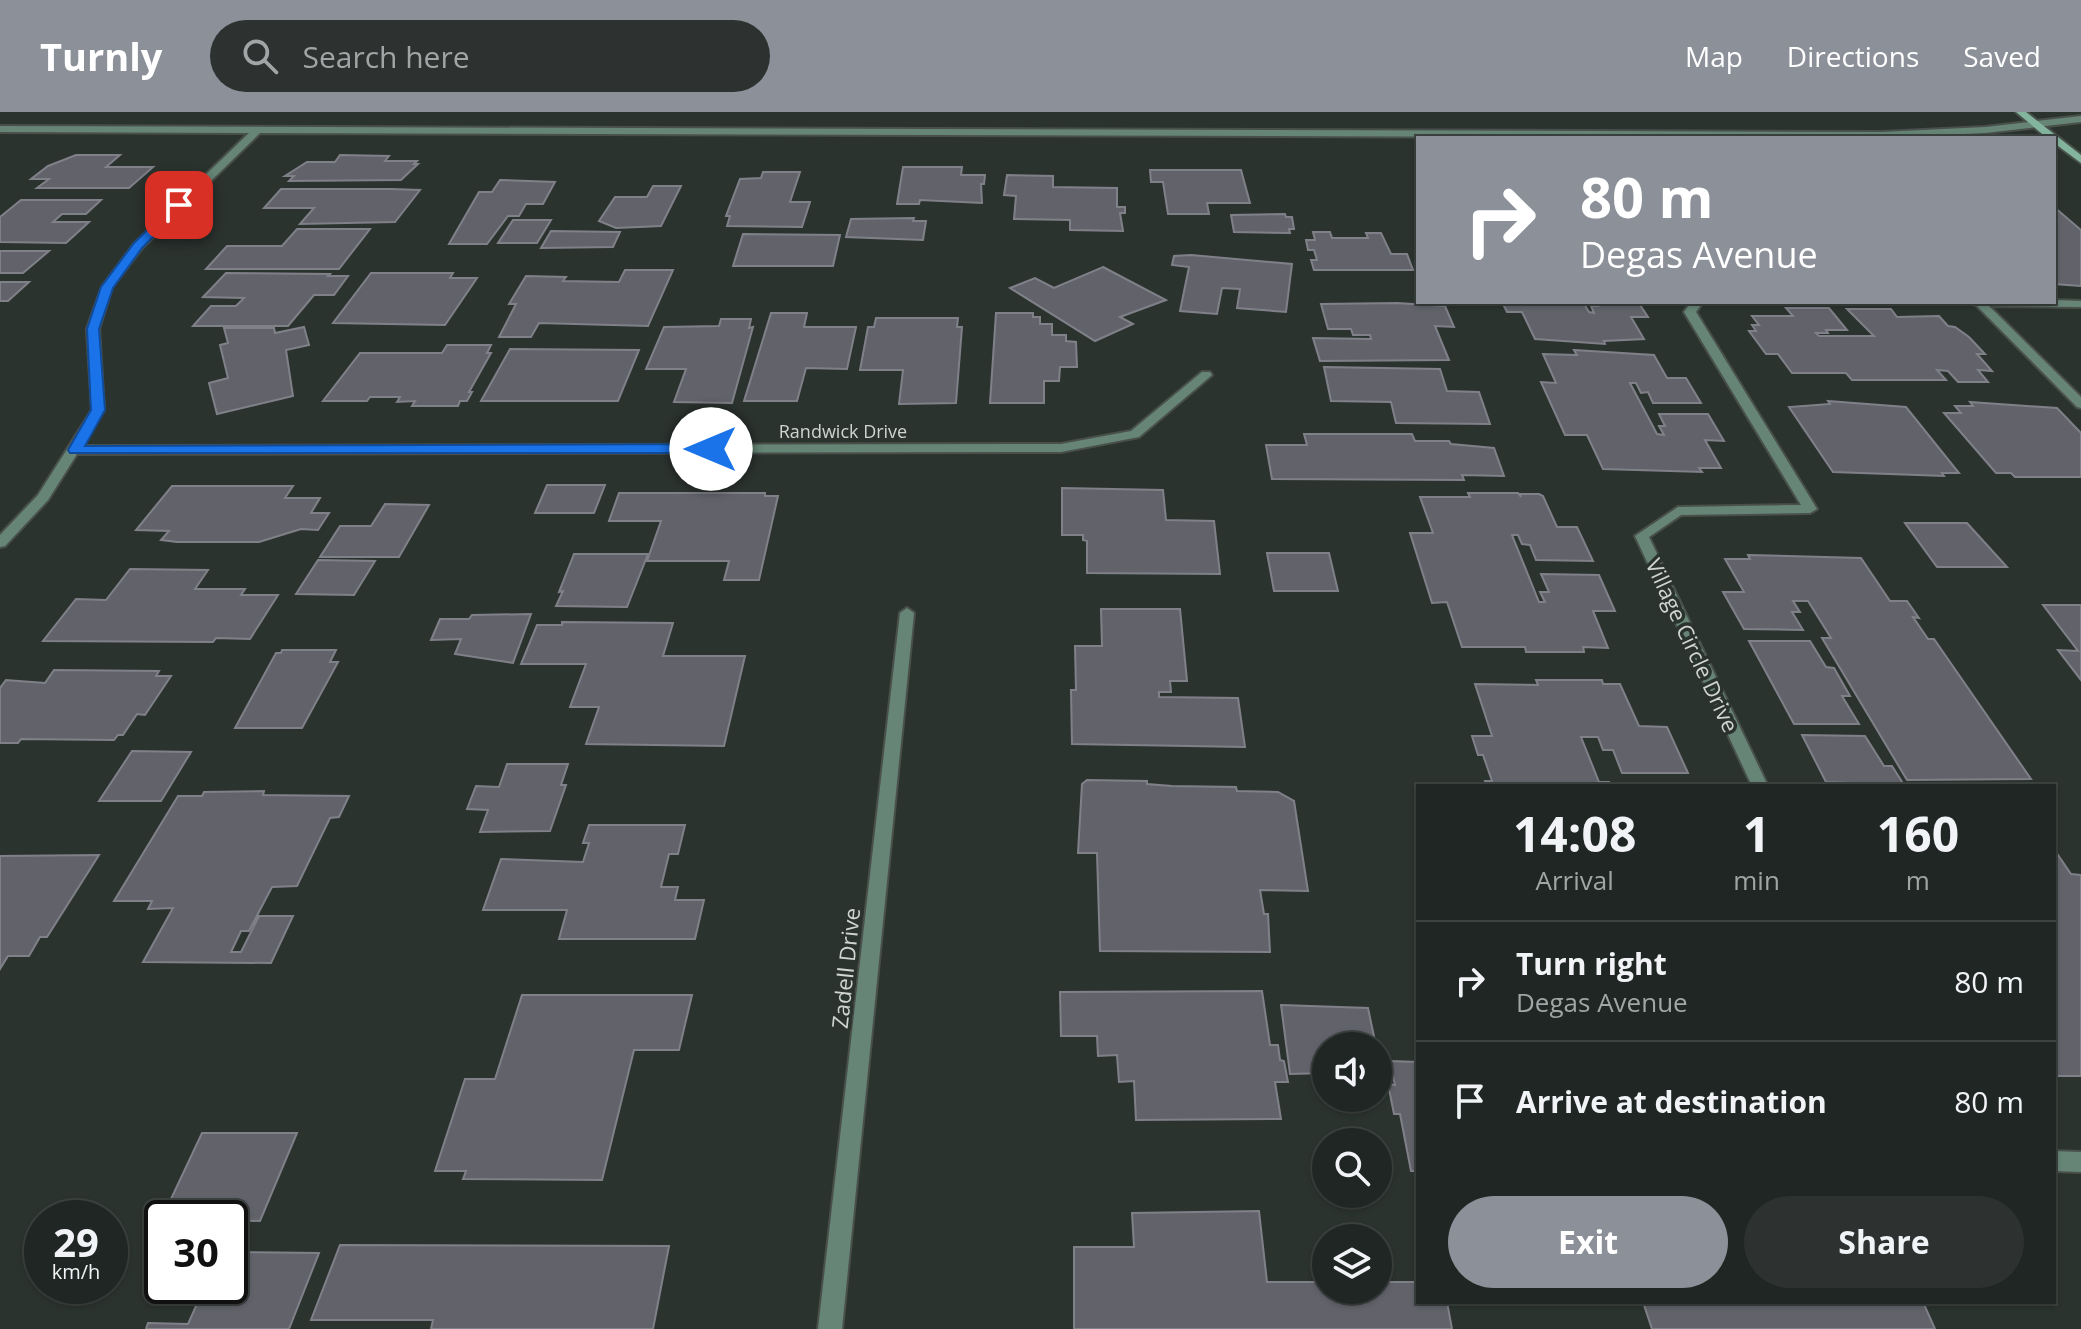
<!DOCTYPE html>
<style>
body{margin:0;font-family:"Open Sans",sans-serif;background:#2d3230;color:#f1f3f6;height:100vh;display:flex;flex-direction:column;font-size:30px;white-space:nowrap}
*{box-sizing:border-box;margin:0}
p{font-size:26px;color:#a2a5a6}
.icon{flex:none;width:44px;height:44px;fill:none;stroke:currentColor;stroke-width:2;stroke-linecap:round;stroke-linejoin:round}
.map{position:relative;flex:1;overflow:hidden}
.panel{position:absolute;left:1416px;top:672px;width:640px;height:520px;display:flex;flex-direction:column;background:#202623;border-radius:0px;box-shadow:0 2px 6px #0004,0 0 0 2px #3d4341}
.panel>*{flex:none}
.guide{position:absolute;left:1416px;top:24px;width:640px;height:168px;border-radius:0px;box-shadow:0 2px 6px #0004,0 0 0 2px #3d4341;background:#8c9099;color:#fff;overflow:hidden}
.buttons{position:absolute;left:1312px;top:920px;display:grid;gap:16px}
.buttons a{display:grid;place-items:center;width:80px;height:80px;border-radius:50%;background:#202623;box-shadow:0 2px 6px #0004,0 0 0 2px #3d4341;font-size:40px}
.speed{position:absolute;left:24px;top:1088px;display:flex;gap:16px;font-size:40px;font-weight:700;text-align:center}
.speed>*{display:grid;place-content:center;width:104px;height:104px;border-radius:50%;background:#202623;box-shadow:0 2px 6px #0004,0 0 0 2px #3d4341;line-height:1}
.speed small{font-size:20px;font-weight:400}
.speed .limit{border:4px solid #111;border-radius:12px;background:#fff;color:#111}
.pin{position:absolute;display:grid;place-items:center;width:68px;height:68px;color:#fff;margin:-34px;border-radius:16px;box-shadow:0 4px 12px #0006}
.me{position:absolute;width:88px;margin:-44px;rotate:270deg;stroke-linejoin:round;filter:drop-shadow(0 0 6px #0008)}
.turn{display:flex;align-items:center;gap:28px;height:168px;padding:0 32px;font-size:36px}
.turn .icon{width:104px;height:104px;stroke-width:2.5}
.turn b{display:block;font-size:56px;line-height:68px}
.eta{display:flex;justify-content:space-evenly;align-items:center;height:136px;text-align:center}
.eta b{font-size:48px;font-weight:700;line-height:56px}
.cta{display:flex;gap:16px;margin-top:auto;padding:16px 32px}
.cta a{flex:1;height:92px;border-radius:48px;background:#8c9099;color:#fff;font-size:32px;font-weight:700;line-height:92px;text-align:center}
.cta a+a{background:#2d3230;color:#f1f3f6}
ul{padding:0;list-style:none}
li{display:flex;align-items:center;gap:24px;height:120px;padding:0 32px;border-top:2px solid #3d4341}
li div{flex:1}
li b{display:block;font-size:30px}
li em{font-style:normal}
header{display:flex;align-items:center;gap:48px;box-sizing:border-box;height:112px;padding:0 40px;background:#8c9099;color:#fff}
header strong{font-size:38px}
nav{display:flex;gap:44px;margin-inline-start:auto;font-size:28px}
.search{width:560px;height:72px;background:#2d3230;display:flex;align-items:center;gap:20px;box-sizing:border-box;padding:0 28px;border-radius:44px;color:#a2a5a6;font-size:30px}
.map>svg:first-child{display:block}
.building{fill:#62626a;stroke:#808089;stroke-width:2}
.lines{fill:none;stroke-linecap:round;stroke-linejoin:round}
.street-casing{stroke:#49504c;stroke-width:4}
.secondary-casing{stroke:#49504c;stroke-width:4}
.street{fill:#668576;fill-rule:evenodd}
.secondary{fill:#83b49e;fill-rule:evenodd}
.route{fill:#1a73e8;stroke:#114b97;stroke-width:2}
.labels{text-anchor:middle;dominant-baseline:central;stroke-width:7;stroke-linejoin:round;paint-order:stroke}
.far-street-label{font-size:18px;fill:#d0d5d2;stroke:#2b332f}
.street-label{font-size:22px;fill:#d0d5d2;stroke:#2b332f}
</style>
<header>
<strong>Turnly</strong>
<div class="search"><svg class="icon" aria-label="search" viewBox="0 0 24 24"><circle cx="10" cy="10" r="6"/><path d="M15 15l6 6"/></svg>Search here</div>
<nav><a>Map</a><a>Directions</a><a>Saved</a></nav>
</header>
<div class="map">
<svg width="2081" height="1217" viewBox="0 0 2081 1217">
<rect width="100%" height="100%" fill="#2b332f"/>
<!-- building -->
<g class="building">
<polygon points="76,43 120,43 106,55 153,55 129,76 37,76 49,67 31,67 48,54"/>
<polygon points="340,43 389,44 385,49 417,49 414,52 418,52 401,68 289,69 294,64 285,64 307,50 335,50"/>
<polygon points="903,55 962,55 961,63 985,63 984,72 981,72 982,91 920,88 919,92 897,92"/>
<polygon points="1150,58 1241,58 1250,91 1207,91 1209,102 1168,102 1163,70 1151,70"/>
<polygon points="763,60 800,60 790,90 810,90 802,115 727,114 730,104 726,104 740,67 761,66"/>
<polygon points="1007,63 1053,64 1053,75 1117,76 1117,95 1125,95 1125,101 1120,101 1123,119 1070,118 1070,108 1014,107 1016,84 1004,83"/>
<polygon points="500,68 555,70 543,92 526,92 519,104 508,104 487,132 449,132 479,80 492,80"/>
<polygon points="653,74 681,74 661,114 616,116 599,109 615,85 647,85"/>
<polygon points="281,77 391,77 420,78 395,110 300,112 314,96 264,96"/>
<polygon points="21,88 101,88 86,102 62,102 53,110 89,110 66,131 0,130 0,105"/>
<polygon points="2054,95 2081,118 2081,174 2054,172"/>
<polygon points="1285,102 1286,105 1292,105 1294,117 1289,117 1290,121 1234,120 1231,103"/>
<polygon points="914,106 913,109 926,109 923,128 846,125 851,107"/>
<polygon points="513,108 551,108 537,131 498,131"/>
<polygon points="297,117 370,117 339,157 206,157 227,134 282,134"/>
<polygon points="551,119 620,120 613,135 541,136"/>
<polygon points="1313,120 1330,120 1332,126 1368,126 1366,121 1381,121 1391,142 1407,142 1413,158 1314,158 1311,148 1317,148 1314,138 1308,138 1306,128 1315,128"/>
<polygon points="743,122 840,123 833,154 733,154"/>
<polygon points="0,139 49,139 23,161 0,161"/>
<polygon points="1191,143 1292,152 1286,200 1237,196 1240,177 1222,176 1217,202 1180,199 1189,155 1172,153 1174,144"/>
<polygon points="1103,155 1166,188 1120,205 1133,212 1095,229 1010,176 1035,166 1054,176"/>
<polygon points="625,158 673,158 648,214 539,211 531,225 499,225 516,192 509,192 526,164 566,165 563,169 619,170"/>
<polygon points="226,161 330,162 328,164 348,164 334,183 314,183 288,214 193,214 211,194 236,194 244,186 203,185"/>
<polygon points="371,161 453,161 450,166 477,166 445,213 333,211"/>
<polygon points="0,170 29,170 8,189 0,189"/>
<polygon points="1502,190 1583,190 1589,200 1594,201 1591,194 1598,194 1595,190 1638,190 1648,205 1631,205 1644,227 1604,229 1605,232 1535,227 1522,200 1507,200"/>
<polygon points="1397,191 1445,194 1454,215 1435,214 1449,248 1320,249 1313,226 1371,227 1370,223 1353,223 1351,217 1328,217 1321,192"/>
<polygon points="1786,196 1829,196 1847,218 1826,218 1828,221 1816,221 1819,224 1874,224 1847,197 1891,197 1897,205 1939,204 1948,214 1955,215 1969,225 1985,242 1977,242 1992,259 1978,258 1988,270 1958,270 1948,259 1937,258 1946,268 1852,268 1846,261 1792,261 1778,242 1766,242 1749,219 1756,219 1752,213 1759,213 1752,204 1793,204"/>
<polygon points="771,201 807,201 804,215 856,215 847,257 806,256 797,289 744,289"/>
<polygon points="996,201 1033,201 1033,205 1040,205 1040,212 1052,212 1052,223 1066,223 1066,229 1076,230 1077,255 1060,255 1059,269 1044,269 1044,291 990,291"/>
<polygon points="876,206 958,206 957,215 962,215 956,291 899,292 903,258 860,258 868,215 874,215"/>
<polygon points="721,207 751,207 749,216 753,215 732,291 674,290 686,257 646,257 664,215 719,214"/>
<polygon points="304,215 309,233 286,238 293,284 217,302 209,271 228,266 220,233 228,231 224,216 274,216 275,221"/>
<polygon points="447,233 491,233 487,241 491,241 469,280 472,280 467,289 460,289 458,294 412,294 415,289 397,290 400,285 370,285 367,289 323,289 360,241 442,241"/>
<polygon points="510,237 639,238 618,289 481,289"/>
<polygon points="1574,238 1654,243 1667,266 1686,266 1701,291 1653,291 1648,280 1641,281 1636,271 1630,271 1657,322 1664,323 1659,314 1665,314 1659,302 1708,302 1724,329 1705,328 1721,356 1699,356 1702,360 1603,357 1587,323 1565,323 1541,270 1556,271 1543,242 1577,243"/>
<polygon points="1324,255 1440,257 1447,279 1479,280 1490,312 1396,311 1391,290 1331,289"/>
<polygon points="1828,289 1906,295 1959,361 1942,361 1944,364 1833,360 1789,295 1830,292"/>
<polygon points="1970,290 2057,296 2081,321 2081,365 2015,365 2011,361 1996,361 1944,301 1961,301 1955,294 1973,294"/>
<polygon points="1304,322 1412,322 1415,329 1449,329 1451,332 1494,336 1504,364 1462,363 1464,368 1272,367 1266,333 1307,333"/>
<polygon points="547,373 605,373 594,401 535,401"/>
<polygon points="172,374 293,374 285,386 320,386 311,401 329,401 318,418 301,417 259,430 177,430 161,428 169,419 136,418"/>
<polygon points="1062,376 1163,378 1166,408 1214,409 1220,462 1087,461 1087,429 1083,428 1083,423 1062,423"/>
<polygon points="619,381 765,381 765,384 778,384 759,468 724,468 729,449 647,449 661,409 609,409"/>
<polygon points="1468,381 1518,381 1521,385 1520,382 1539,382 1543,384 1557,415 1577,415 1593,449 1536,448 1530,433 1522,432 1518,423 1512,423 1539,490 1545,490 1540,480 1549,480 1541,462 1599,463 1615,499 1593,499 1608,536 1583,535 1584,540 1526,540 1525,535 1462,535 1447,490 1432,491 1410,421 1433,421 1420,385 1470,385"/>
<polygon points="385,392 429,393 399,445 320,445 340,414 371,414"/>
<polygon points="1905,411 1967,411 2007,455 1937,455"/>
<polygon points="1267,441 1329,441 1338,479 1274,479"/>
<polygon points="574,442 648,442 627,495 556,494 563,479 559,480"/>
<polygon points="1748,443 1861,446 1890,489 1907,489 1919,506 1913,505 1928,527 1934,527 2031,667 1907,668 1822,526 1831,526 1808,489 1793,489 1800,500 1792,500 1803,518 1744,517 1723,480 1744,480 1725,447 1750,447"/>
<polygon points="318,448 375,449 354,483 296,482"/>
<polygon points="130,457 208,458 195,477 245,477 241,483 278,483 250,527 216,526 213,530 43,529 76,487 106,488"/>
<polygon points="2043,493 2081,493 2081,568 2058,538 2078,539"/>
<polygon points="1101,497 1180,497 1187,569 1170,569 1171,580 1159,580 1159,585 1238,586 1245,635 1072,632 1071,578 1076,578 1075,534 1102,534"/>
<polygon points="531,502 513,551 455,542 461,527 431,528 440,507 469,507 472,503"/>
<polygon points="562,510 673,511 663,544 745,544 724,634 586,632 599,595 570,595 586,552 521,552 537,513 562,513"/>
<polygon points="1749,529 1810,529 1826,555 1834,556 1850,584 1842,584 1859,612 1794,612"/>
<polygon points="282,538 336,538 330,550 338,550 302,616 235,616 276,541 281,541"/>
<polygon points="54,558 159,559 156,564 171,564 145,603 137,602 123,623 118,623 114,628 21,627 18,631 0,631 0,576 6,568 45,571"/>
<polygon points="1536,568 1602,568 1603,572 1620,572 1639,614 1667,615 1688,661 1622,661 1613,638 1603,638 1598,625 1581,625 1599,670 1609,670 1610,674 1487,674 1485,669 1492,669 1483,643 1478,643 1472,624 1492,624 1475,572 1538,573"/>
<polygon points="1802,623 1865,624 1884,654 1892,654 1904,673 1826,670"/>
<polygon points="132,639 191,640 161,689 99,689"/>
<polygon points="507,652 568,652 561,673 566,673 550,719 480,720 488,698 467,697 476,674 499,675"/>
<polygon points="1087,668 1147,669 1147,672 1172,674 1236,675 1237,679 1278,680 1294,689 1308,779 1260,778 1264,802 1268,802 1270,840 1100,839 1097,741 1078,741 1082,672"/>
<polygon points="264,679 263,683 349,684 339,705 330,706 297,774 272,775 249,819 241,819 231,840 241,840 259,804 293,804 271,851 143,850 173,796 148,797 152,789 114,789 178,684 202,684 204,680"/>
<polygon points="589,713 685,713 678,742 669,742 661,775 678,775 675,788 704,788 695,827 559,827 567,798 483,798 501,747 583,750 589,731 583,731"/>
<polygon points="2054,737 2071,762 2081,763 2081,964 2054,964"/>
<polygon points="99,743 47,825 40,825 29,844 8,844 0,857 0,744"/>
<polygon points="1262,879 1270,933 1278,933 1280,948 1284,949 1288,970 1275,970 1281,1007 1136,1008 1134,969 1119,970 1117,943 1098,944 1097,924 1061,924 1060,880"/>
<polygon points="522,883 692,883 679,938 634,938 602,1068 463,1067 466,1059 435,1059 465,967 495,967"/>
<polygon points="1281,893 1368,896 1376,934 1326,934 1326,961 1290,962"/>
<polygon points="1390,949 1418,950 1418,1059 1411,1059 1400,1002 1394,1002 1388,972 1395,973"/>
<polygon points="202,1021 297,1021 260,1109 162,1106"/>
<polygon points="1259,1099 1267,1170 1326,1170 1326,1178 1378,1178 1378,1170 1418,1170 1418,1190 1447,1190 1452,1217 1074,1217 1074,1135 1134,1135 1132,1101"/>
<polygon points="340,1133 669,1134 653,1217 431,1217 433,1208 311,1208"/>
<polygon points="230,1140 319,1141 289,1217 146,1217 148,1211 188,1212 205,1174 230,1174"/>
<polygon points="1643,1190 1923,1190 1935,1217 1652,1217"/>
</g>
<g class="lines">
<!-- street casing -->
<g class="street-casing">
<g id="street">
<polygon points="2081,4 2081,10 1985,21 1882,26 260,21 142,136 112,175 99,217 104,298 82,334 1061,332 1131,319 1202,260 1210,260 1212,263 1139,325 1061,340 77,342 48,388 5,434 0,435 0,423 38,383 92,298 87,217 102,175 134,132 249,21 0,20 0,14 1882,20 1985,15"/>
<polygon points="2054,188 2081,189 2081,195 1989,194 2081,285 2081,296 2077,295 1976,193 1962,190"/>
<polygon points="1691,190 1703,190 1696,200 1817,397 1810,401 1681,403 1649,425 1768,674 1752,674 1635,424 1678,395 1801,393 1684,200"/>
<polygon points="907,496 914,501 842,1217 818,1217 900,501"/>
<polygon points="2054,1039 2081,1040 2081,1060 2054,1059"/>
</g>
</g>
<!-- secondary casing -->
<g class="secondary-casing">
<polygon id="secondary" points="2016,0 2026,0 2081,43 2081,51 2054,31 2054,26 2047,26"/>
</g>
<!-- street -->
<use href="#street" class="street"/>
<!-- secondary -->
<use href="#secondary" class="secondary"/>
</g>
<!-- route -->
<polygon class="route" points="175,91 185,93 142,136 113,176 99,217 105,298 85,334 711,332 719,337 711,341 70,341 68,338 91,298 87,217 101,175 134,131"/>
<g class="labels">
<!-- far-street labels -->
<g class="far-street-label">
<text x="843" y="319">Randwick Drive</text>
</g>
<!-- street labels -->
<g class="street-label">
<text transform="translate(1693 533) rotate(65)">Village Circle Drive</text>
<text transform="translate(845 856) rotate(-84)">Zadell Drive</text>
</g>
</g>
</svg>
<div class="buttons">
<a><svg class="icon" aria-label="sound" viewBox="0 0 24 24"><path d="M4 9h4l5-4v14l-5-4H4zM17 9q2 3 0 6"/></svg></a>
<a><svg class="icon" aria-label="search" viewBox="0 0 24 24"><circle cx="10" cy="10" r="6"/><path d="M15 15l6 6"/></svg></a>
<a><svg class="icon" aria-label="layers" viewBox="0 0 24 24"><path d="M12 4l9 5-9 5-9-5zM3 14l9 5 9-5"/></svg></a>
</div>
<div class="speed"><div>29<small>km/h</small></div><div class="limit">30</div></div>
<div class="pin" style="left:179px;top:93px;background:#d93025"><svg class="icon" aria-label="arrive" viewBox="0 0 24 24"><path d="M6 21V4h12l-3 4 3 4H6"/></svg></div>
<svg class="me" style="left:711px;top:337px" viewBox="-20 -20 40 40"><circle r="19" fill="#fff"/><path d="M0-13L10 11 0 6-10 11z" fill="#1a73e8"/></svg>
<div class="guide">
<div class="turn"><svg class="icon" aria-label="right" viewBox="0 0 24 24"><path d="M7 20v-9h11M14 6l5 5-5 5"/></svg><div><b>80 m</b>Degas Avenue</div></div>
</div>
<section class="panel">
<div class="eta">
<div><b>14:08</b><p>Arrival</p></div>
<div><b>1</b><p>min</p></div>
<div><b>160</b><p>m</p></div>
</div>
<ul>
<li><svg class="icon" aria-label="right" viewBox="0 0 24 24"><path d="M7 20v-9h11M14 6l5 5-5 5"/></svg><div><b>Turn right</b><p>Degas Avenue</p></div><em>80 m</em></li>
<li><svg class="icon" aria-label="arrive" viewBox="0 0 24 24"><path d="M6 21V4h12l-3 4 3 4H6"/></svg><div><b>Arrive at destination</b></div><em>80 m</em></li>
</ul>
<div class="cta"><a>Exit</a><a>Share</a></div>
</section>
</div>
